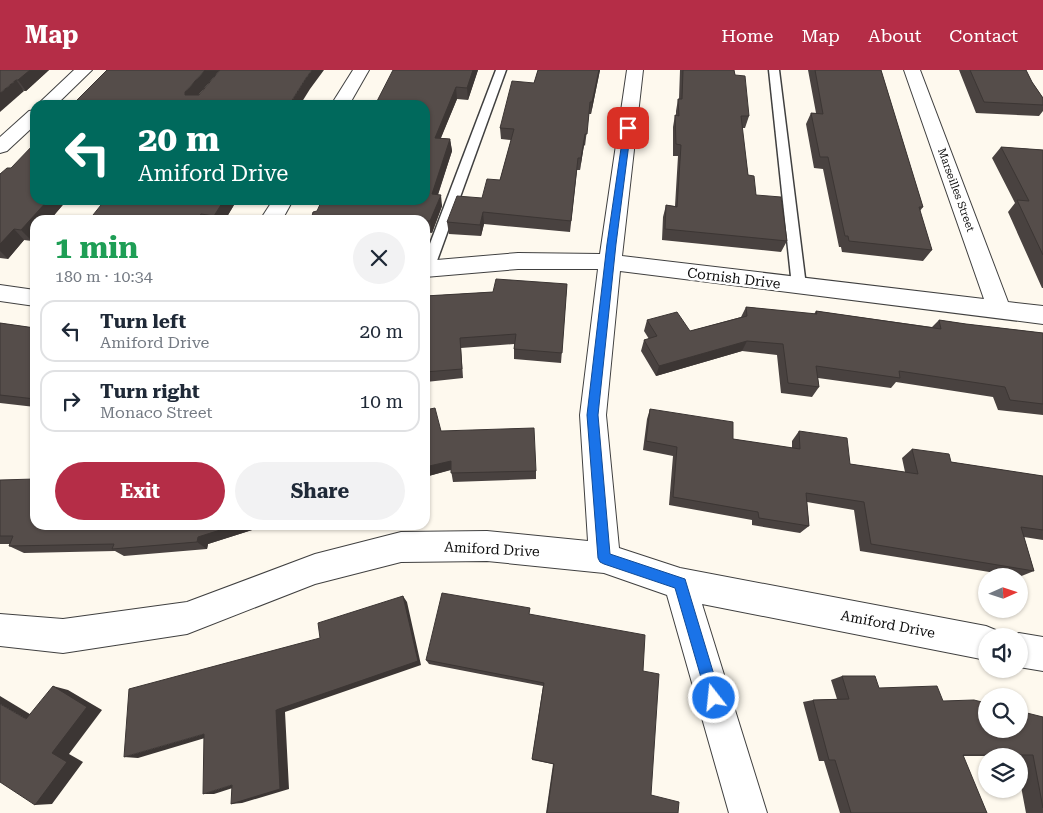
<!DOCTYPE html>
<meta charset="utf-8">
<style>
body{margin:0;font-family:"Roboto Serif",serif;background:#f2f2f3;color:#1f2937;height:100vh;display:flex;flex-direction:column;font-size:19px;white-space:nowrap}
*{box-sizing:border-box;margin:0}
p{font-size:16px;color:#747a83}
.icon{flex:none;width:28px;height:28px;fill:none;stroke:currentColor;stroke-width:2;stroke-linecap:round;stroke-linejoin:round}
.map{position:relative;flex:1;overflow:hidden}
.panel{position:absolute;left:30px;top:145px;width:400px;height:315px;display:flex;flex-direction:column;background:#fff;border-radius:15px;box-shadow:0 1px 4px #0004}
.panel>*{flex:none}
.guide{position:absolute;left:30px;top:30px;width:400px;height:105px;border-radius:15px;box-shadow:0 1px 4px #0004;background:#00695c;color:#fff;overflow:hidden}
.needle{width:32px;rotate:87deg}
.tools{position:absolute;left:978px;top:498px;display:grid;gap:10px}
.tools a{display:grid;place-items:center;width:50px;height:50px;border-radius:50%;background:#fff;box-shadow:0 1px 4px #0004;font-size:25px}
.pin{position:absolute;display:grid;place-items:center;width:42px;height:42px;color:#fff;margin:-21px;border-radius:10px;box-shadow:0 2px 8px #0006}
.me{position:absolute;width:55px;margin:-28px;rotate:344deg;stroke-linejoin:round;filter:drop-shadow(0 0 4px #0008)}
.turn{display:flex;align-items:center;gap:18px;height:105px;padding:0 25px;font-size:22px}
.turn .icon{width:65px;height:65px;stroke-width:2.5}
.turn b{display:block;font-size:35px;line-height:42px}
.round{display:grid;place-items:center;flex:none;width:52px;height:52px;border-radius:26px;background:#f2f2f3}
.overview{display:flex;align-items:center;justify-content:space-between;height:85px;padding:0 25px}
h1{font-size:30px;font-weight:700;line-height:38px;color:#1e9e55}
.button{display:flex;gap:10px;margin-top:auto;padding:10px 25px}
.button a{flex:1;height:58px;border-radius:30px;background:#b52d47;color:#fff;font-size:20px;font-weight:700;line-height:58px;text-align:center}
.button a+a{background:#f2f2f3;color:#1f2937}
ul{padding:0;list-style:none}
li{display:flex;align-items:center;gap:15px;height:62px;margin:0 10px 8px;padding:0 15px;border:2px solid #e0e1e3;border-radius:15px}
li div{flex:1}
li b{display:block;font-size:19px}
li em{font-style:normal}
header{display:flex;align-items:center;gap:30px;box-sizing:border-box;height:70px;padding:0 25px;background:#b52d47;color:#fff}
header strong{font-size:24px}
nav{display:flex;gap:28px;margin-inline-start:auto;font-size:18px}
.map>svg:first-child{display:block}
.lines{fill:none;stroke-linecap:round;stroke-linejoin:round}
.lane-casing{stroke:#404040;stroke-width:3}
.street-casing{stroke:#404040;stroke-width:2}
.lane{fill:#fff;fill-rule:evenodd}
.street{fill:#fff;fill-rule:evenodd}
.wall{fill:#494240}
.shaded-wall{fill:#3c3634}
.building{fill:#554d4a;stroke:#3c3634}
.route{fill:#1a73e8;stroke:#114b97}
.labels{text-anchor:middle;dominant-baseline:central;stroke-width:5;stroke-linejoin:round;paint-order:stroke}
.far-street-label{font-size:11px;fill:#0d0d0d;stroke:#fff}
.street-label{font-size:14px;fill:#0d0d0d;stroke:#fff}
</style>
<header>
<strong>Map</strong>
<nav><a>Home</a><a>Map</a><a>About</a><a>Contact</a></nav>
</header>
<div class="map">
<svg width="1043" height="743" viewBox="0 0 1043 743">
<rect width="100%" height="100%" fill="#fef9ee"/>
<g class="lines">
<!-- lane casing -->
<g class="lane-casing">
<g id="lane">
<polygon points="496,0 506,0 434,199 432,202 425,203 425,187"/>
<polygon points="769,0 779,0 806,216 804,219 794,219 792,216"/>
</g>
</g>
<!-- street casing -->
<g class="street-casing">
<g id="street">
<polygon points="74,0 92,0 56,35 37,35"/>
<polygon points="353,0 369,0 349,35 331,35"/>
<polygon points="627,0 643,0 622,186 984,229 904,0 920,0 1008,232 1043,236 1043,254 620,201 606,345 619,478 680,498 986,556 998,561 1000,566 986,566 986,590 702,534 767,743 729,743 667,525 604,503 487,491 401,492 315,514 187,564 63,583 0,576 0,544 63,549 187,532 315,484 401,462 487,461 588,471 580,345 598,199 518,199 425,207 425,191 518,183 600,184"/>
<polygon points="35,40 35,55 7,81 0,83 0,67 29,41"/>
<polygon points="273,130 293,130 282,150 260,150"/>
<polygon points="0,215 35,220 35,236 0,231"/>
<polygon points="1019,563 1043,567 1043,601 1019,597 1019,566 1012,566"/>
</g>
</g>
<!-- lane -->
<use href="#lane" class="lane"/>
<!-- street -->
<use href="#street" class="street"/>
</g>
<!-- wall -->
<g class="wall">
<polygon points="0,0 49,0 26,21 24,21"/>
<polygon points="393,0 478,0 468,30 457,29 441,68 450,69 452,81 438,125 442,136 432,163 425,162 425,130"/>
<polygon points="538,0 600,0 591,44 589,44 585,76 584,75 580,100 577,100 570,162 484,154 481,166 449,164 447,152 482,128 500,110 511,70 501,69 500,58 534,13"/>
<polygon points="680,0 734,0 735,5 749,46 745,58 742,58 748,105 756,125 787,171 781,182 662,170 663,147 666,135 675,136 678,86 673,86 673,57 675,45 676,45 676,41 678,29 679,29"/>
<polygon points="808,0 881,0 923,137 920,141 932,180 923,191 842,182 841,177 839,177 823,99 814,98 806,54 811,43 816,43"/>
<polygon points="959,0 1026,0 1032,12 1043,28 1043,41 1039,46 976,43"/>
<polygon points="1001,77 1043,80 1043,218 1042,218 1008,142 1015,133 992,88"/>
<polygon points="11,98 35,130 67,130 32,171 24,170 8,189 0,188 0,104"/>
<polygon points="237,130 225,150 89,150"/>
<polygon points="567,214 561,293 514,289 514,274 461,278 463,308 426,312 425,309 425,226 493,222"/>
<polygon points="746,237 814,244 816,241 932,257 939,250 966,254 1043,263 1043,345 998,340 993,327 896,312 891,318 818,308 819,317 812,327 781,323 777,285 742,281 656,306 641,281 644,270 649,269 644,261 647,250 690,261 741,247"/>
<polygon points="0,253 35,258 35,337 0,333"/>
<polygon points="650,339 733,369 792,378 792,371 799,361 850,394 905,402 902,388 912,379 951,392 1043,406 1043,470 1024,467 1034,501 1019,507 1019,506 1014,506 860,481 854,440 807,432 809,456 800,463 752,455 752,450 669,435 673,386 643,380 647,349"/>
<polygon points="425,340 441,361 536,401 536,409 453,412 451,400 425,407"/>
<polygon points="0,410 268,455 208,474 207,479 124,486 115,481 24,483 9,476 10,474 0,474"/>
<polygon points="529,544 643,601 651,725 678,743 546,743 553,694 532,690 543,616 429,594 426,590"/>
<polygon points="842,606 879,618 943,631 1043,647 1043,743 1026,743 1019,706 1019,686 963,686 987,743 840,743 824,691 819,691 803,632 813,630 837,629 831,610"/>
</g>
<!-- shaded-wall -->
<g class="shaded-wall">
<polygon points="30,0 49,0 26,21 18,10"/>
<polygon points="205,0 220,0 191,34 185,25 185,22"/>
<polygon points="312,0 324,0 310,19 300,35 289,35 306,8"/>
<polygon points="473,0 478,0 468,30 467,18"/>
<polygon points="599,0 600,0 591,44 592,32"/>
<polygon points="16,10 24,21 0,42 0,23"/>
<polygon points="456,17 457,29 436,79 435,68"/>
<polygon points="585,64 584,75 580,100 581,88"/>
<polygon points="450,69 452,81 434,136 432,124"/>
<polygon points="441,125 442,136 432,163 430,151"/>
<polygon points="48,130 67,130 50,150 35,150 35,167 32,171 21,160"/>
<polygon points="224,130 237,130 225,150 216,150 214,146"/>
<polygon points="483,142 484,154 481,166 480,155"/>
<polygon points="201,144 204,150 197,150"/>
<polygon points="14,159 24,170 8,189 0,181 0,174"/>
<polygon points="747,271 742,281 656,306 659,296"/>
<polygon points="451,391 453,399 425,407 425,397"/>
<polygon points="236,455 268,455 208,474 207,479 197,472 198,467"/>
<polygon points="403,526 407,532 421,595 285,642 289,719 242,733 231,734 276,640"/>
<polygon points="53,616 68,620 102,640 69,684 83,692 52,734 35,735"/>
<polygon points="0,626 43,652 26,649 0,634"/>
<polygon points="204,664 215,665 138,688 124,687"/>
<polygon points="232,715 242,715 214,724 203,724"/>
</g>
<!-- building -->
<g class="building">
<polygon points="0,0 30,0 18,10 16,10 0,23"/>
<polygon points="107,0 205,0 185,22 185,25 199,25 220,0 312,0 306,8 289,35 72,35"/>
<polygon points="393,0 473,0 467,18 456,17 435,68 450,69 432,124 441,125 430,151 425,151 425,150 311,150 313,142 317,141 322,130 425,130 425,35 375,35"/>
<polygon points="538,0 599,0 592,32 590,32 587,64 585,64 581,88 578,88 571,151 483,142 480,155 447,152 457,126 482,128 487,109 500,110 514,59 500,58 512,11 534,13"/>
<polygon points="683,0 734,0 735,5 745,6 749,46 741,46 748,105 754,106 756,125 781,127 787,171 665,159 666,135 677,137 681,75 676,74 675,45 679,46 678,29 682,29"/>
<polygon points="815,0 881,0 923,137 919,137 932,180 849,171 848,166 845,166 828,87 820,87 811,43 823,44"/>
<polygon points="970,0 1026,0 1032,12 1043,28 1043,35 984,32"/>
<polygon points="35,73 35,130 48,130 21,160 14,159 0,174 0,104 7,98 11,98"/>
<polygon points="1001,77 1043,80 1043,185 1017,130 1029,131"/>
<polygon points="105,130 224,130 214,146 201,144 197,150 89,150"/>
<polygon points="496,209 567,214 562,283 514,279 516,264 460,268 462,299 425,302 425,226 493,222"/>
<polygon points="746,237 817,244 816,241 941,259 939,250 966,254 1043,263 1043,334 1010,330 1005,317 899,301 900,308 816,296 819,317 788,313 783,274 747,271 659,296 644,270 657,266 647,250 677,242 690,261 747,246"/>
<polygon points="0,253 35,258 35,329 0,325"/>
<polygon points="435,338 441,361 534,358 536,401 451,403 451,391 425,397 425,340"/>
<polygon points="650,339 733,352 733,369 800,379 799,361 847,368 850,394 918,404 912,379 949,384 951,392 1043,406 1043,460 1021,457 1034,501 871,474 864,432 806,423 809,456 759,448 758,442 673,427 677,377 646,371"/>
<polygon points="35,409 35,455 236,455 198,467 197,472 112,479 114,474 9,476 13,466 0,466 0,410"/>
<polygon points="442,523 530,538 529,544 645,565 643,601 659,604 651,725 679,732 678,743 547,743 554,694 532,689 544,613 426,590"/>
<polygon points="403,526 418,591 276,640 280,719 231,734 232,715 203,724 204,664 124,687 129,619 320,568 318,553"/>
<polygon points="842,606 875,606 879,618 937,616 943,631 974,630 986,633 986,659 1019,659 1019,641 1043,647 1043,738 1033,685 963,685 987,743 851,743 835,690 829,690 813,630 849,629"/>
<polygon points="53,616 87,637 52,683 67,692 35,735 0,712 0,634 26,649"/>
</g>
<!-- route -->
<polygon class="route" points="628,56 631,58 616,174 598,345 610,484 685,509 721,628 719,633 714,636 709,633 707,628 675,518 604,494 600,492 598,488 587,345 607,174 624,58"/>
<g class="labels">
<!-- far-street labels -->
<g class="far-street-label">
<text transform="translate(956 120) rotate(70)">Marseilles Street</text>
</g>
<!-- street labels -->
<g class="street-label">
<text transform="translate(734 208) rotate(7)">Cornish Drive</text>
<text transform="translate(492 479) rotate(3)">Amiford Drive</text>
<text transform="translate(888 554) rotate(11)">Amiford Drive</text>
</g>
</g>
</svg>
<div class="tools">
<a><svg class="needle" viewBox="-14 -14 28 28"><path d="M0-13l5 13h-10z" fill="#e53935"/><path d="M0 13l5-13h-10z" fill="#747a83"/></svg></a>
<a><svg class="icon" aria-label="sound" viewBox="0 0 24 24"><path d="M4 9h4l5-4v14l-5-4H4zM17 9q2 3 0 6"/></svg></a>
<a><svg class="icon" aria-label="search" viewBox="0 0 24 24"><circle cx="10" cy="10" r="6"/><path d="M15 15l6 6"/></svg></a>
<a><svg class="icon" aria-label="layers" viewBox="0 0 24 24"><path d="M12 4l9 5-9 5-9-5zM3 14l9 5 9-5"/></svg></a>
</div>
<div class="pin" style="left:628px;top:58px;background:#d93025"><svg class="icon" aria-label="arrive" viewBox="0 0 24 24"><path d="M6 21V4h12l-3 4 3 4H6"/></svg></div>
<svg class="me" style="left:714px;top:628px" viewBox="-20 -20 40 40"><circle r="17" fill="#1a73e8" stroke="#fff" stroke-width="3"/><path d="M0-11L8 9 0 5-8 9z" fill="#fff"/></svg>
<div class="guide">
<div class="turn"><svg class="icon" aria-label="left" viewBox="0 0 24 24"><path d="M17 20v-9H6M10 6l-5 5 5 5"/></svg><div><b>20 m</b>Amiford Drive</div></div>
</div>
<section class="panel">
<div class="overview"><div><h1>1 min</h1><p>180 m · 10:34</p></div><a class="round"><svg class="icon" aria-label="close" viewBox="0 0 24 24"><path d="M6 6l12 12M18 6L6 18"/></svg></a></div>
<ul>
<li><svg class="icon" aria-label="left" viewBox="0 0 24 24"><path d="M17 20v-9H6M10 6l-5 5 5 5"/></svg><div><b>Turn left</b><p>Amiford Drive</p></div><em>20 m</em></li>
<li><svg class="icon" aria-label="right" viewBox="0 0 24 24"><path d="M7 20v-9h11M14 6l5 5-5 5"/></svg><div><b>Turn right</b><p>Monaco Street</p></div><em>10 m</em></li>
</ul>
<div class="button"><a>Exit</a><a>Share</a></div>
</section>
</div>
